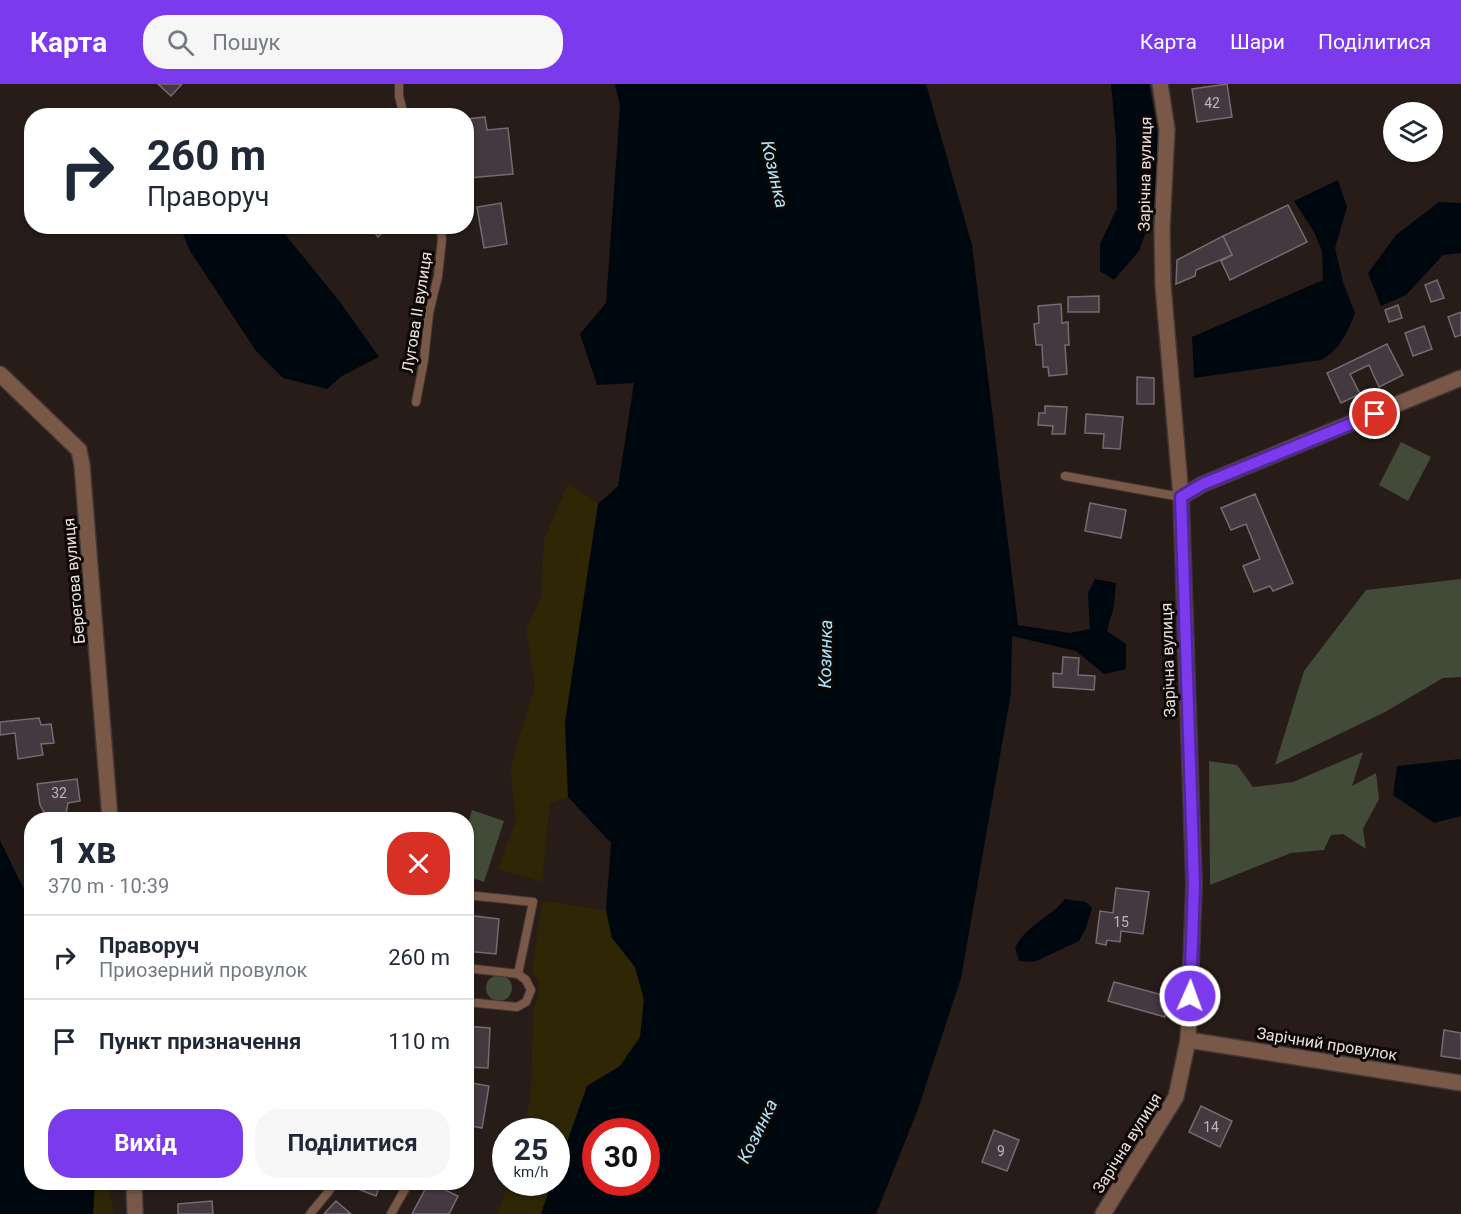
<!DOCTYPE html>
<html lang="uk">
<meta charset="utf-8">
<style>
body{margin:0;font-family:Roboto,sans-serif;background:#f6f6f7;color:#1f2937;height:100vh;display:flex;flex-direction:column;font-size:22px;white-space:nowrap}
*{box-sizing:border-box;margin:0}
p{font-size:20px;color:#747a83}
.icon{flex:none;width:33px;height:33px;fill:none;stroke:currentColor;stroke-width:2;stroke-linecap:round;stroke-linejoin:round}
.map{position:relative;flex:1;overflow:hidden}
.panel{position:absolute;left:24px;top:728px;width:450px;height:378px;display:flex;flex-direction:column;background:#fff;border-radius:24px;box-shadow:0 2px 4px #0004}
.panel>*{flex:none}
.banner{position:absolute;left:24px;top:24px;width:450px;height:126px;border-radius:24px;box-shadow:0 2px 4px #0004;background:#fff;color:#1f2937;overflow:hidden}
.buttons{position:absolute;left:1383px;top:18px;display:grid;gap:12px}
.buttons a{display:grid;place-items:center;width:60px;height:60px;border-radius:50%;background:#fff;box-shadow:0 2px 4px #0004;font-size:30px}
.speed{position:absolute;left:492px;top:1034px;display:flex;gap:12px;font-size:30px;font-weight:700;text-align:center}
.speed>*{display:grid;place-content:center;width:78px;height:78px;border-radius:50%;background:#fff;box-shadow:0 2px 4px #0004;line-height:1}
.speed small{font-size:15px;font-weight:400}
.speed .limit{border:9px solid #d22;background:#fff;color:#111}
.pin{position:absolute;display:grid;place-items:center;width:51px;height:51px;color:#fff;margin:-26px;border:3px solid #fff;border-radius:50%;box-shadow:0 2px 6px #0007}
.me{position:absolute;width:66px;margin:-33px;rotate:2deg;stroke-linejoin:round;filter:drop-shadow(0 0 4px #0008)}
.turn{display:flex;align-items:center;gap:21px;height:126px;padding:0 24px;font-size:27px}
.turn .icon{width:78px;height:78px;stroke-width:2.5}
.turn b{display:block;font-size:42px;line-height:51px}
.round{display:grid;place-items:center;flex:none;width:63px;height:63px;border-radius:24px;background:#f6f6f7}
.overview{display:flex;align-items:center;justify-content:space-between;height:102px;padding:0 24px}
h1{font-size:36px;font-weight:700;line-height:45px}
.cta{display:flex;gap:12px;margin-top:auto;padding:12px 24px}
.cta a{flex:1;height:69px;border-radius:24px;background:#7c3aed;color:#fff;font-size:24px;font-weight:700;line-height:69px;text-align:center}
.cta a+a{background:#f6f6f7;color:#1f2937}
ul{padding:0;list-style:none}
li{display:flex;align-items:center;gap:18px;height:84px;padding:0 24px;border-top:2px solid #e0e1e3}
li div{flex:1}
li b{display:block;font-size:22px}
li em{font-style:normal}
header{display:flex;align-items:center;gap:36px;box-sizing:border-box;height:84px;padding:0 30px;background:#7c3aed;color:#fff}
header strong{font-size:28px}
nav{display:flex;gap:33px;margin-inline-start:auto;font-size:21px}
.search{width:420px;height:54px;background:#f6f6f7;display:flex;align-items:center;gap:15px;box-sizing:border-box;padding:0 21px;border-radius:24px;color:#747a83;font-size:22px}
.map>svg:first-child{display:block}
.green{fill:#414b38}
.sand{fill:#2e2605}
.water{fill:#00080f;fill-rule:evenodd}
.building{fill:#443940;stroke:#776a71;stroke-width:1.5}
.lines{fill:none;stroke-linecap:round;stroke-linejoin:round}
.service-casing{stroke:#423734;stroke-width:10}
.minor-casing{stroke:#423734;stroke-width:18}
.service{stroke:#795848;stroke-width:8}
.minor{stroke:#795848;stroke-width:15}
.route-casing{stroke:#51269a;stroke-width:15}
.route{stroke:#7c3aed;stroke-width:10}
.labels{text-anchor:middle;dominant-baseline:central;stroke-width:6;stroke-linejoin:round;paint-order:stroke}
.number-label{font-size:14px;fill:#bfb6b6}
.street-label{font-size:16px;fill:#e8e0dd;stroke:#0d0806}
.water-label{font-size:18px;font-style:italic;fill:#ace6fa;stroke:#0d0806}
</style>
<header>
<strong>Карта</strong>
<div class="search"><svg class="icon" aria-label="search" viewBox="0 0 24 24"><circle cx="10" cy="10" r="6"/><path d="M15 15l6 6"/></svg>Пошук</div>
<nav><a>Карта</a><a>Шари</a><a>Поділитися</a></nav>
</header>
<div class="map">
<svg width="1461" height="1130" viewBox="0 0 1461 1130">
<rect width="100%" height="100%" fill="#271c18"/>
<!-- green -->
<g class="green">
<polygon points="1401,358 1431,373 1408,417 1379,401"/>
<polygon points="1461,495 1461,593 1443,594 1385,628 1275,681 1304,587 1366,506"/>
<polygon points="1363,668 1352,702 1376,689 1379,715 1363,745 1366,765 1343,750 1331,751 1324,766 1291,769 1210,801 1209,677 1237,681 1253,703 1293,698"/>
<polygon points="472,726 504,737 484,798 467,792 467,743"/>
<circle cx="499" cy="904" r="13"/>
</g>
<!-- sand -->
<g class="sand">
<polygon points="568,399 598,420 565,638 568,713 550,719 542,798 498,785 516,735 510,685 535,602 526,545 541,514 544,456"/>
<path d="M542 817 606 826 612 854 635 883 644 916 640 953 620 982 587 1003 557 1086 556 1047H524L531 1009 533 924C541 909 542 901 532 887Z"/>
<path d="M95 1098H110C107 1113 114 1118 113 1130H93Z"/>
<polygon points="509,1098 552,1098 541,1130 497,1130"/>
</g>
<!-- water -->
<g class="water">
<path d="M615 0H926L972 161 1018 541 1070 549 1090 545 1088 509 1095 495 1116 499 1114 522 1107 547 1126 560V585L1104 590 1076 567 1012 552 1011 609 961 894 918 1025 876 1130H541L552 1098H556L557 1086 587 1002 620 982 640 953 644 916 635 883 612 854 606 826 611 759 568 713 565 638 598 420 618 402 634 299 597 301 580 250 606 219 620 22ZM596 1047H646V1098H596Z"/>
<polygon points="1111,0 1149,0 1157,43 1162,105 1139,167 1114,196 1100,187 1100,160 1117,124 1116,56"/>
<path d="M1338 96 1347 123 1335 164 1343 198 1355 229C1348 248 1339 267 1321 276L1194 294 1192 253 1323 196 1322 167 1314 148 1294 117Z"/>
<polygon points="1439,118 1461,119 1461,169 1443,171 1406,211 1381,222 1368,189 1396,151"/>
<polygon points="180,143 279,143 340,218 379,273 342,292 327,305 283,294 256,267 190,167"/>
<polygon points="1461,675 1461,732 1434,739 1393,711 1397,682"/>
<polygon points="0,756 31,820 32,1098 95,1098 93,1130 0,1130"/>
<path d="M1065 815 1086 818 1092 824 1086 844 1079 857 1034 878 1019 877 1015 864C1027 840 1049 835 1065 815Z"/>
</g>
<!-- building -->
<g class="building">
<polygon points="158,0 182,0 171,12"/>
<polygon points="1227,0 1232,33 1197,38 1192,5"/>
<polygon points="485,33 487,46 508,44 513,90 469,94 466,69 466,35"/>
<polygon points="501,119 507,160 484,164 477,123"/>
<polygon points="1288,121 1307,158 1230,196 1221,177 1232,171 1223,152"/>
<polygon points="369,142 390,142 378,153"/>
<polygon points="1223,152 1232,171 1196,186 1195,192 1176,200 1177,176"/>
<polygon points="1437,196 1444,214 1431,218 1425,201"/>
<polygon points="1099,212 1099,228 1068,228 1068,213"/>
<polygon points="1061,220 1062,239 1068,238 1069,261 1065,261 1067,290 1049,292 1048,283 1043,283 1042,261 1036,261 1034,240 1039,239 1038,222"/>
<polygon points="1398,221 1402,234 1389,238 1385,226"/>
<polygon points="1461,228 1461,251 1455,253 1448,233"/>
<polygon points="1424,242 1432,265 1413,272 1405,249"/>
<polygon points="1387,260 1403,291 1379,303 1369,281 1350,290 1360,310 1341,319 1327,289"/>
<polygon points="1137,293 1154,294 1154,320 1137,320"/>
<polygon points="1045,322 1067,323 1065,350 1052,350 1053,342 1038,341 1039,329 1045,329"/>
<polygon points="1086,330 1123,333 1120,365 1103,364 1104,350 1085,349"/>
<polygon points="1255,410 1293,499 1273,507 1270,502 1254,508 1243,482 1260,475 1246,440 1231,446 1221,424"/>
<polygon points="1090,419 1126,426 1121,454 1085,447"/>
<polygon points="1063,573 1079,574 1078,591 1095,592 1094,606 1053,603 1053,589 1062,590"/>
<polygon points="39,634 41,641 51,640 54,659 41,660 43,671 18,675 15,649 0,651 0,638"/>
<polygon points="77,695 80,717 68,719 65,735 48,735 40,721 37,700"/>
<polygon points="1116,804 1149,808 1143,850 1121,847 1120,858 1107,856 1106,861 1096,859 1100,827 1113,829"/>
<polygon points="466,831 499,835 496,870 466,867"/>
<polygon points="1114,898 1170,913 1165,933 1108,917"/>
<polygon points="466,942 490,944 488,984 466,983"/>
<polygon points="1444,946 1461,949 1461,975 1441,972"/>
<polygon points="466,998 489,1002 482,1044 466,1041"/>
<polygon points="1201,1022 1232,1037 1220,1063 1189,1048"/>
<polygon points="994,1046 1019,1056 1007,1087 982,1078"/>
<polygon points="351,1098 381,1098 376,1112 350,1102"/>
<polygon points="429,1098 458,1112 449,1130 412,1130"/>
<polygon points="212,1117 213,1130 178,1130 178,1120"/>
<polygon points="336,1117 351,1130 324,1130"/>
</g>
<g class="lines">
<!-- service casing -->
<g class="service-casing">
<g id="service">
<polyline points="399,0 399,12 404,32"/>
<polyline points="416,318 424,276 429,229 438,192 442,155 440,142"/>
<polyline points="1065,392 1181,413"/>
<polyline points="466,811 533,818 518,890"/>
<polyline points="466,884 518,890 526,896 531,906 526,918 517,923 466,918"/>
<polyline points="310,1130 329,1107 334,1098"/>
<polyline points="391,1130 409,1098"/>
</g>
</g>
<!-- minor casing -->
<g class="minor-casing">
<g id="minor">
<polyline points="0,290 79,366 82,381 110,735"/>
<polyline points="1181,413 1203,400 1461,294"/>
<polyline points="1188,956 1461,999"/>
<polyline points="134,1098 135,1130"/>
<polyline points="1103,1130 1176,1013 1188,956 1194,801 1181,413 1163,201 1162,145 1167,45 1160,0"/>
</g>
</g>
<!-- service -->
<use href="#service" class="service"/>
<!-- minor -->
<use href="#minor" class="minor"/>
</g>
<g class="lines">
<!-- route casing -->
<g class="route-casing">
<polyline id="route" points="1190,912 1194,801 1181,413 1203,400 1375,330"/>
</g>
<!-- route -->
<use href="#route" class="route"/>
</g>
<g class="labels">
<!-- number labels -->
<g class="number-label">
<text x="1212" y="19">42</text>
<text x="59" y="709">32</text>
<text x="1121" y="838">15</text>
<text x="1211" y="1043">14</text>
<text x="1001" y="1067">9</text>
</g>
<!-- street labels -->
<g class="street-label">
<text transform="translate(1145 90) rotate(-89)">Зарічна вулиця</text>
<text transform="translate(417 228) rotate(-81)">Лугова II вулиця</text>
<text transform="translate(74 497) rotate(-95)">Берегова вулиця</text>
<text transform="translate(1168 576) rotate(-92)">Зарічна вулиця</text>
<text transform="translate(1327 960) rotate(9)">Зарічний провулок</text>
<text transform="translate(1127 1059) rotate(-58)">Зарічна вулиця</text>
</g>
<!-- water labels -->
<g class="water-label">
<text transform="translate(775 90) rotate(77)">Козинка</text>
<text transform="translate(825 570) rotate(-89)">Козинка</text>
<text transform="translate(757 1047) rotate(-64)">Козинка</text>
</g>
</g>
</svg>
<div class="buttons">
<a><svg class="icon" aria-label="layers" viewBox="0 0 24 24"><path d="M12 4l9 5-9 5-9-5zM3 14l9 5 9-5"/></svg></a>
</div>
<div class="speed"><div>25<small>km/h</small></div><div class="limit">30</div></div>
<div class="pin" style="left:1375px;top:330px;background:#d93025"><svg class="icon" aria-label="arrive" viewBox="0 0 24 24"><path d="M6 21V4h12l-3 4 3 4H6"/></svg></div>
<svg class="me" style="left:1190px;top:912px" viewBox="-20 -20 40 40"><circle r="17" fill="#7c3aed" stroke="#fff" stroke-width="3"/><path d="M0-11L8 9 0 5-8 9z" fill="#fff"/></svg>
<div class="banner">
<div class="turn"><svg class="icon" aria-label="right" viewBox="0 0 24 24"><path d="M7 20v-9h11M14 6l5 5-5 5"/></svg><div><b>260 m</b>Праворуч</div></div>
</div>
<section class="panel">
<div class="overview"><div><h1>1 хв</h1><p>370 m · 10:39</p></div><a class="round" style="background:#d93025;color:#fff"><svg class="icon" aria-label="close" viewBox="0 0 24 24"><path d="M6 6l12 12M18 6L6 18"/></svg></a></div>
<ul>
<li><svg class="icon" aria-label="right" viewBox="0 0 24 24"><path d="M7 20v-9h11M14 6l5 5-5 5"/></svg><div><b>Праворуч</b><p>Приозерний провулок</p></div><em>260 m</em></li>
<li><svg class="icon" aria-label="arrive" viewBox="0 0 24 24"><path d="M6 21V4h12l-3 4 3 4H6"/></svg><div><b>Пункт призначення</b></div><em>110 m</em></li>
</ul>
<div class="cta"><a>Вихід</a><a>Поділитися</a></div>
</section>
</div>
